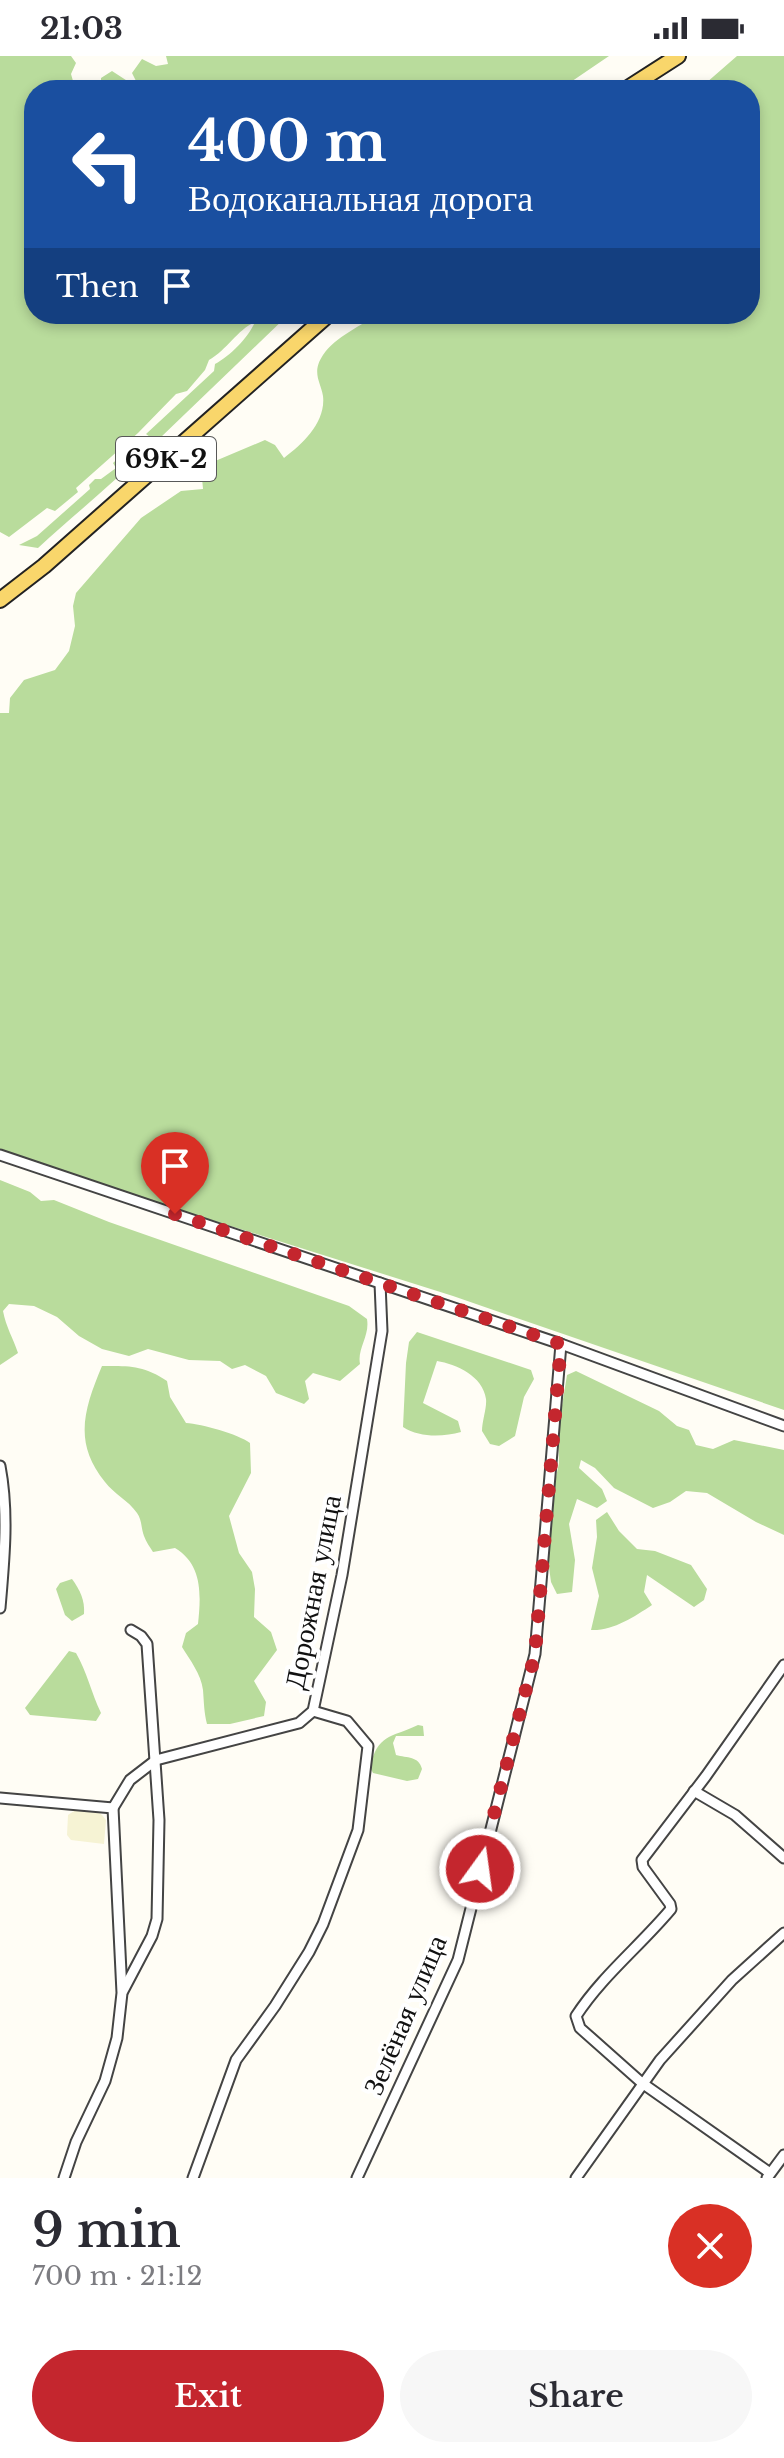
<!DOCTYPE html>
<meta charset="utf-8">
<style>
body{margin:0;font-family:"Libre Baskerville",serif;background:#f7f7f7;color:#2b2b33;height:100vh;display:flex;flex-direction:column;font-size:30px;white-space:nowrap}
*{box-sizing:border-box;margin:0}
p{font-size:26px;color:#7c7c81}
.icon{flex:none;width:44px;height:44px;fill:none;stroke:currentColor;stroke-width:2;stroke-linecap:round;stroke-linejoin:round}
.map{position:relative;height:2122px;overflow:hidden}
.sheet{display:flex;flex-direction:column;background:#fff;flex:1}
.sheet>*{flex:none}
.hud{position:absolute;left:24px;top:24px;width:736px;height:244px;border-radius:32px;box-shadow:0 4px 12px #0003;background:#1a4fa0;color:#fff;overflow:hidden}
.pin{position:absolute;display:grid;place-items:center;width:68px;height:68px;color:#fff;margin:-82px -34px;border-radius:50% 50% 50% 0;rotate:-45deg;box-shadow:0 0 8px #0007}
.pin .icon{rotate:45deg}
.me{position:absolute;width:88px;margin:-44px;rotate:14deg;stroke-linejoin:round;filter:drop-shadow(0 0 6px #0008)}
.turn{display:flex;align-items:center;gap:28px;height:168px;padding:0 32px;font-size:36px}
.turn .icon{width:104px;height:104px;stroke-width:2.5}
.turn b{display:block;font-size:56px;line-height:68px}
.then{display:flex;align-items:center;height:76px;padding:0 32px;background:#0003;gap:16px;font-size:30px}
.round{display:grid;place-items:center;flex:none;width:84px;height:84px;border-radius:42px;background:#f7f7f7}
.summary{display:flex;align-items:center;justify-content:space-between;height:136px;padding:0 32px}
h1{font-size:48px;font-weight:600;line-height:60px}
.cta{display:flex;gap:16px;margin-top:auto;padding:16px 32px}
.cta a{flex:1;height:92px;border-radius:48px;background:#c4262e;color:#fff;font-size:32px;font-weight:600;line-height:92px;text-align:center}
.cta a+a{background:#f7f7f7;color:#2b2b33}
.status{display:flex;justify-content:space-between;align-items:center;height:56px;padding:0 40px;background:#fff;direction:ltr}
.status svg{height:22px;fill:currentColor}
.map>svg:first-child{display:block}
.farmland{fill:#f6f3d4}
.forest{fill:#b9dc9c}
.lines{fill:none;stroke-linecap:round;stroke-linejoin:round}
.minor-casing{stroke:#444;stroke-width:13}
.primary-casing{stroke:#222;stroke-width:18}
.minor{stroke:#fff;stroke-width:9}
.primary{stroke:#f9d66b;stroke-width:14}
.route{stroke:#c4262e;stroke-width:14;stroke-dasharray:0 25.2}
.labels{text-anchor:middle;dominant-baseline:central;stroke-width:8;stroke-linejoin:round;paint-order:stroke}
.shield{fill:#fff;stroke:#585858;stroke-width:2}
.shield-label{font-size:26px;font-weight:bold;fill:#111}
.street-label{font-size:28px;fill:#111;stroke:#fff}
</style>
<div class="status"><b>21:03</b><svg viewBox="0 0 49 12"><path d="M0 12V9h3v3zM5 12V6h3v6zM10 12V3h3v9zM15 12V0h3v12zM26 1h20v11H26zM47 4h2v5h-2z"/></svg></div>
<div class="map">
<svg width="784" height="2122" viewBox="0 0 784 2122">
<rect width="100%" height="100%" fill="#fffdf5"/>
<!-- farmland -->
<polygon class="farmland" points="74,1755 97,1755 102,1759 106,1764 104,1788 71,1784 67,1779 68,1759"/>
<!-- forest -->
<g class="forest">
<path d="M0 0H71L76 7 71 18 73 25 101 29V22L112 15 132 28 136 25 132 17 142 3 156 10 168 8 166 0H609L559 34H34V258H289L160 382 150 381 146 378 214 315 215 308C230 300 248 282 255 266 237 274 227 294 209 304L205 314 187 335 176 338 138 377 76 432 78 436 55 455 47 452 9 481 0 476Z"/>
<path d="M737 0H784V1354L453 1240 104 1130 0 1093V657H9L10 642 24 624 55 614 69 595 75 570 73 550 76 537 141 462 181 435 203 433 201 411 265 384 275 389 284 402C303 388 326 366 323 340 321 326 311 317 323 299 335 281 362 269 379 258H750V34H698Z"/>
<path d="M138 384 148 392C114 427 75 458 38 492L19 489 37 480 90 433 89 429 95 423H101L116 412 113 407Z"/>
<path d="M0 1124 30 1136 41 1145 54 1144 109 1166 349 1250 367 1263C370 1280 357 1292 360 1308L340 1325 313 1317 305 1325 309 1343 304 1348 276 1337 266 1320 245 1309 232 1313 220 1305 189 1304 148 1293 129 1300 102 1293 79 1280 57 1261 34 1250 9 1248 3 1255C6 1271 13 1282 18 1297L0 1309Z"/>
<path d="M417 1276 531 1314 534 1323 524 1341 515 1380 499 1390 490 1388 482 1375C482 1365 487 1352 486 1343 483 1320 456 1308 437 1305L423 1347 458 1365 461 1376C443 1381 420 1382 403 1371L406 1307 409 1286Z"/>
<path d="M102 1310C129 1310 143 1309 167 1325L170 1341 186 1367C202 1368 238 1378 250 1387L251 1417 229 1460 239 1497 252 1516 255 1533 254 1561 271 1576 277 1594 254 1625 266 1646 264 1660 230 1668H207C204 1656 204 1647 203 1634 201 1618 190 1604 182 1591L186 1577 198 1568C201 1539 203 1509 175 1492L153 1496C150 1491 146 1486 144 1480 141 1472 142 1464 137 1457 128 1444 114 1438 105 1426 73 1387 84 1353 102 1310Z"/>
<polygon points="576,1315 659,1355 677,1370 689,1374 696,1389 713,1393 734,1384 784,1394 784,1479 756,1466 707,1437 686,1435 670,1446 653,1452 614,1432 595,1412 581,1404 579,1412 602,1433 607,1445 597,1452 577,1443 569,1468 575,1504 572,1536 557,1538 551,1526 548,1504 552,1440 559,1407 558,1374 567,1319"/>
<path d="M607 1456 619 1475 637 1493 655 1495 691 1509 707 1533 704 1544 694 1551 647 1519 644 1536 652 1549C634 1561 613 1575 591 1574L599 1540 592 1512 597 1481 596 1464Z"/>
<path d="M72 1523C80 1534 85 1544 84 1558L72 1565 65 1559 56 1533 60 1527Z"/>
<path d="M69 1595 76 1597C87 1616 91 1636 101 1657L96 1665 30 1659 25 1652Z"/>
<path d="M418 1669 423 1670 424 1680H396L393 1687 396 1699C407 1702 419 1700 422 1713L418 1723 407 1725 373 1717 370 1711C378 1678 390 1682 418 1669Z"/>
</g>
<g class="lines">
<!-- minor casing -->
<g class="minor-casing">
<g id="minor">
<polyline points="0,1099 561,1288 784,1370"/>
<path d="M0 1410C9 1457 4 1505 0 1552"/>
<polyline points="694,1735 735,1759 784,1802"/>
<polyline points="0,1742 113,1752 130,1724 156,1704 299,1667 313,1655 342,1519 382,1275 380,1227"/>
<polyline points="123,1935 152,1880 157,1863 159,1764 147,1588 141,1580 131,1574"/>
<path d="M770 2117 642 2027 580 1972 576 1960C602 1920 640 1890 671 1853L670 1848 643 1811 642 1804 706 1720 784 1609"/>
<polyline points="64,2122 76,2086 105,2025 117,1982 122,1937 113,1752"/>
<polyline points="193,2122 236,2004 275,1950 309,1896 323,1868 358,1774 368,1690 347,1665 313,1655"/>
<polyline points="357,2122 458,1904 535,1598 561,1288"/>
<polyline points="576,2122 660,2004 732,1924 784,1877"/>
<polyline points="767,2122 784,2099"/>
</g>
</g>
<!-- primary casing -->
<g class="primary-casing">
<g id="primary">
<polyline points="625,34 678,0"/>
<polyline points="0,544 44,510 329,258"/>
</g>
</g>
<!-- minor -->
<use href="#minor" class="minor"/>
<!-- primary -->
<use href="#primary" class="primary"/>
</g>
<g class="lines">
<!-- route -->
<polyline class="route" points="175,1158 561,1288 535,1598 480,1813"/>
</g>
<g class="labels">
<!-- shield labels -->
<rect class="shield" x="116" y="381" width="100" height="44" rx="6"/>
<g class="shield-label">
<text x="166" y="403">69К-2</text>
</g>
<!-- street labels -->
<g class="street-label">
<text transform="translate(313 1536) rotate(-79)">Дорожная улица</text>
<text transform="translate(405 1959) rotate(-67)">Зелёная улица</text>
</g>
</g>
</svg>
<div class="pin" style="left:175px;top:1158px;background:#d93025"><svg class="icon" aria-label="arrive" viewBox="0 0 24 24"><path d="M6 21V4h12l-3 4 3 4H6"/></svg></div>
<svg class="me" style="left:480px;top:1813px" viewBox="-20 -20 40 40"><circle r="17" fill="#c4262e" stroke="#fff" stroke-width="3"/><path d="M0-11L8 9 0 5-8 9z" fill="#fff"/></svg>
<div class="hud">
<div class="turn"><svg class="icon" aria-label="left" viewBox="0 0 24 24"><path d="M17 20v-9H6M10 6l-5 5 5 5"/></svg><div><b>400 m</b>Водоканальная дорога</div></div>
<div class="then">Then<svg class="icon" aria-label="arrive" viewBox="0 0 24 24"><path d="M6 21V4h12l-3 4 3 4H6"/></svg></div>
</div>
</div>
<section class="sheet">
<div class="summary"><div><h1>9 min</h1><p>700 m · 21:12</p></div><a class="round" style="background:#d93025;color:#fff"><svg class="icon" aria-label="close" viewBox="0 0 24 24"><path d="M6 6l12 12M18 6L6 18"/></svg></a></div>
<div class="cta"><a>Exit</a><a>Share</a></div>
</section>
